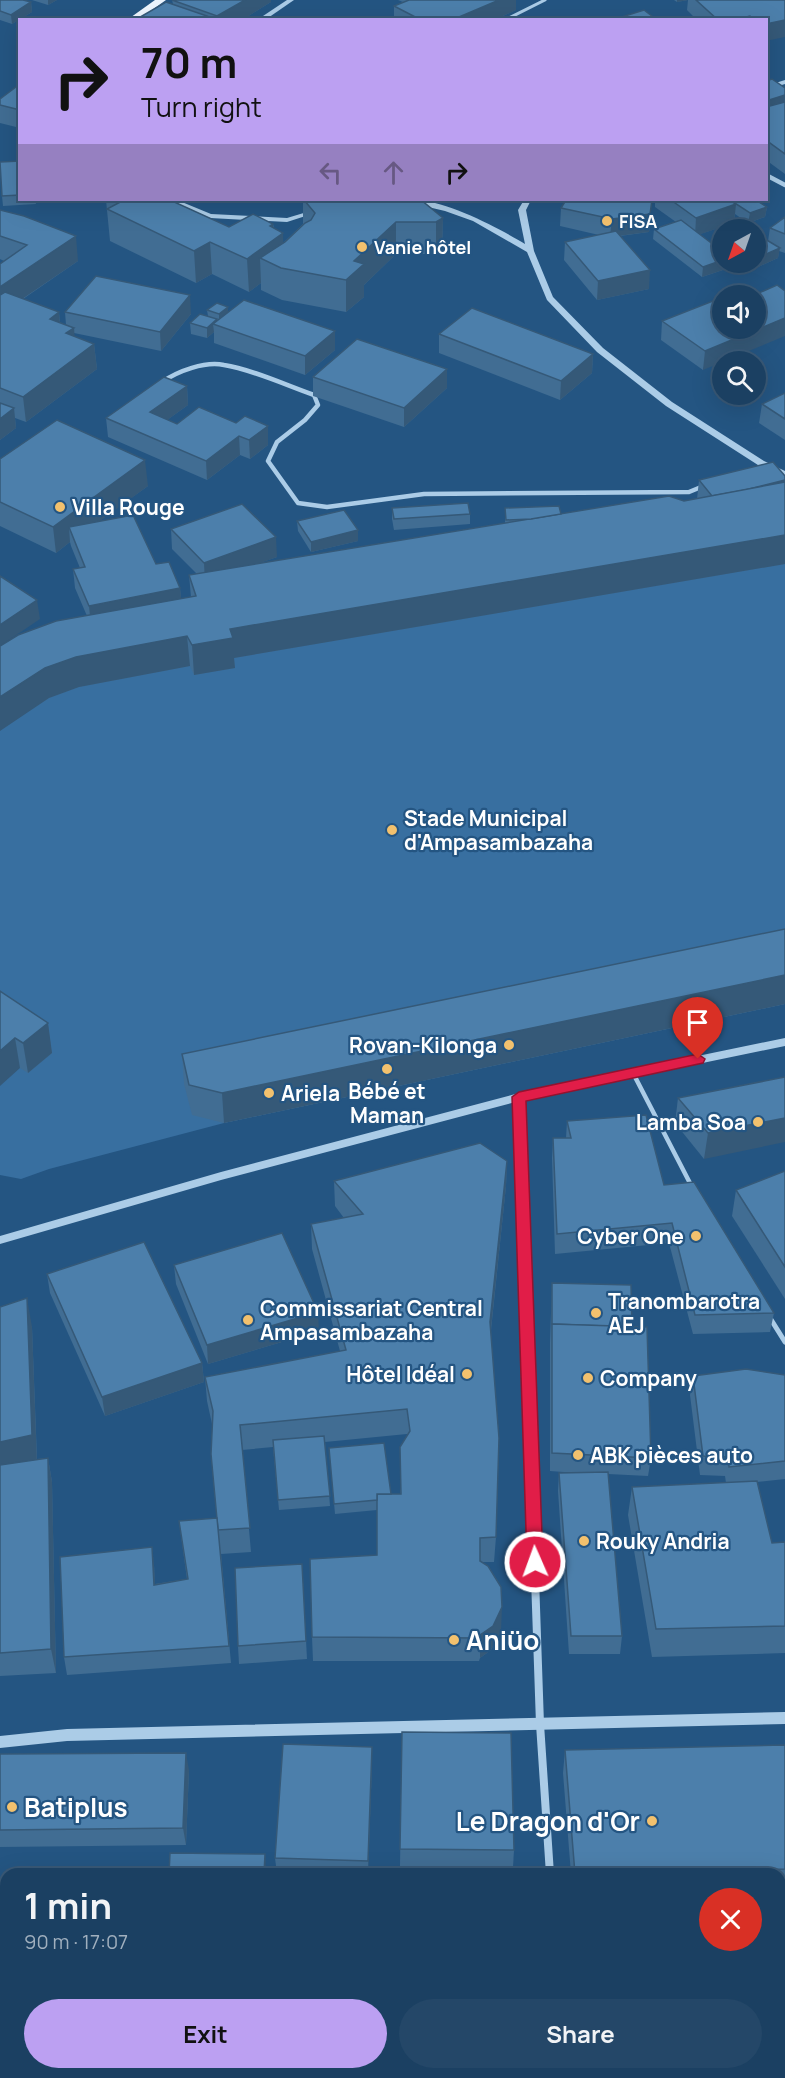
<!DOCTYPE html>
<meta charset="utf-8">
<style>
body{margin:0;font-family:Manrope,sans-serif;background:#244768;color:#f1f3f6;height:100vh;display:flex;flex-direction:column;font-size:22px;white-space:nowrap}
*{box-sizing:border-box;margin:0}
p{font-size:20px;color:#a0afbe}
.icon{flex:none;width:33px;height:33px;fill:none;stroke:currentColor;stroke-width:2;stroke-linecap:round;stroke-linejoin:round}
.map{position:relative;flex:1;overflow:hidden}
.details{position:absolute;left:0px;top:1868px;width:786px;height:212px;display:flex;flex-direction:column;background:#1b4062;border-radius:18px 18px 0 0;box-shadow:0 6px 24px #0002,0 0 0 2px #395977}
.details>*{flex:none}
.guide{position:absolute;left:18px;top:18px;width:750px;height:183px;border-radius:0px;box-shadow:0 6px 24px #0002,0 0 0 2px #395977;background:#bca0f2;color:#111;overflow:hidden}
.needle{width:39px;rotate:220deg}
.fabs{position:absolute;left:712px;top:219px;display:grid;gap:12px}
.fabs a{display:grid;place-items:center;width:54px;height:54px;border-radius:50%;background:#1b4062;box-shadow:0 6px 24px #0002,0 0 0 2px #395977;font-size:30px}
.pin{position:absolute;display:grid;place-items:center;width:51px;height:51px;color:#fff;margin:-62px -26px;border-radius:50% 50% 50% 0;rotate:-45deg;box-shadow:0 0 6px #0007}
.pin .icon{rotate:45deg}
.me{position:absolute;width:66px;margin:-33px;rotate:358deg;stroke-linejoin:round;filter:drop-shadow(0 0 4px #0008)}
.turn{display:flex;align-items:center;gap:21px;height:126px;padding:0 24px;font-size:27px}
.turn .icon{width:78px;height:78px;stroke-width:2.5}
.turn b{display:block;font-size:42px;line-height:51px}
.lanes{display:flex;align-items:center;height:57px;padding:0 24px;background:#0003;justify-content:center;gap:30px;direction:ltr}
.lanes .off{opacity:.35}
.round{display:grid;place-items:center;flex:none;width:63px;height:63px;border-radius:32px;background:#244768}
.summary{display:flex;align-items:center;justify-content:space-between;height:102px;padding:0 24px}
h1{font-size:36px;font-weight:700;line-height:45px}
.button{display:flex;gap:12px;margin-top:auto;padding:12px 24px}
.button a{flex:1;height:69px;border-radius:36px;background:#bca0f2;color:#111;font-size:24px;font-weight:700;line-height:69px;text-align:center}
.button a+a{background:#244768;color:#f1f3f6}
.map>svg:first-child{display:block}
.green{fill:#386fa0}
.lines{fill:none;stroke-linecap:round;stroke-linejoin:round}
.service-far2{stroke:#abcce7;stroke-width:3}
.service-far1{stroke:#abcce7;stroke-width:4.5}
.service{stroke:#abcce7;stroke-width:5}
.minor-far2{stroke:#abcce7;stroke-width:4.5}
.minor-far1{stroke:#abcce7;stroke-width:5}
.minor{stroke:#abcce7;stroke-width:8}
.tertiary{fill:#abcce7;fill-rule:evenodd}
.primary{fill:#edf5fd;fill-rule:evenodd}
.wall{fill:#416d93}
.shaded-wall{fill:#355978}
.building{fill:#4c7fab;stroke:#355978;stroke-width:1.5}
.route{fill:#e11d48;stroke:#92132f;stroke-width:1.5}
.poi-dot{fill:#f2c16e;stroke:#245582;stroke-width:2}
.labels{text-anchor:middle;dominant-baseline:central;stroke-width:4.5;stroke-linejoin:round;paint-order:stroke}
.far-poi-label{font-size:18px;font-weight:bold;fill:#fff;stroke:#245582;text-anchor:start}
.poi-label{font-size:21px;font-weight:bold;fill:#fff;stroke:#245582;text-anchor:start}
.near-poi-label{font-size:26px;font-weight:bold;fill:#fff;stroke:#245582;text-anchor:start}
</style>
<div class="map">
<svg width="785" height="2078" viewBox="0 0 785 2078">
<rect width="100%" height="100%" fill="#245582"/>
<!-- green -->
<polygon class="green" points="785,510 785,1004 224,1123 49,1169 21,1179 0,1175 0,655"/>
<g class="lines">
<!-- service-far2 -->
<polyline class="service-far2" points="505,20 545,0"/>
<!-- service-far1 -->
<polyline class="service-far1" points="633,1073 692,1187"/>
<!-- service -->
<polyline class="service" points="770,1318 785,1342"/>
<!-- minor-far2 -->
<g class="minor-far2">
<polyline points="766,175 785,185"/>
<path d="M162 382C178 371 205 361 224 365 251 369 288 386 314 395L318 405 305 420 277 442 268 461 298 503 327 507 424 494 689 492 706 485"/>
</g>
<!-- minor-far1 -->
<polyline class="minor-far1" points="519,1097 522,1199"/>
<!-- minor -->
<g class="minor">
<polyline points="522,1198 540,1724 550,1874"/>
<polyline points="564,2073 564,2078"/>
</g>
<!-- tertiary -->
<g class="tertiary">
<polygon points="287,0 294,0 265,20 257,20"/>
<polygon points="785,80 785,84 766,90 766,86"/>
<polygon points="168,200 177,200 211,214 287,218 317,209 321,211 287,222 210,218"/>
<path d="M524 200H531L526 210 534 251 553 297 603 348 672 402 764 461 785 471V477L758 465 666 406 597 352 547 300 527 252 473 221 445 211 411 203C432 192 506 232 525 244L518 210Z"/>
<polygon points="785,1038 785,1046 519,1101 221,1180 0,1244 0,1236 221,1172 519,1093"/>
<polygon points="785,1712 785,1724 67,1741 0,1748 0,1736 67,1729"/>
</g>
<!-- primary -->
<polygon class="primary" points="155,0 166,0 138,20 127,20"/>
</g>
<!-- wall -->
<g class="wall">
<polygon points="0,0 31,2 32,12 12,24 0,20"/>
<polygon points="32,0 57,0 48,5"/>
<polygon points="172,0 271,0 271,2 242,20 135,20 173,4"/>
<polygon points="398,0 516,0 516,10 494,20 394,20 394,6 403,2"/>
<polygon points="674,0 785,0 766,20 697,20 687,10 688,0 677,2"/>
<polygon points="766,81 785,88 785,174 766,160"/>
<polygon points="20,84 20,128 0,123 0,99"/>
<polygon points="20,161 20,200 35,200 36,204 3,206 2,196"/>
<polygon points="106,200 170,200 229,227 273,224 274,228 283,243 303,224 303,200 421,200 443,218 442,250 436,254 396,254 364,285 364,297 346,312 282,300 261,290 261,283 249,292 212,274 196,283 110,241"/>
<polygon points="655,200 756,200 767,207 765,217 748,223 735,214 734,223 700,234 729,268 702,277 653,239 654,229 676,222 655,207"/>
<polygon points="561,208 651,216 649,232 620,236 649,289 597,300 564,260 565,242 599,235 560,226"/>
<polygon points="0,210 78,261 23,299 59,312 60,323 66,325 65,312 191,314 161,351 74,333 74,336 94,344 97,369 26,422 15,418 16,428 0,440 0,264 4,261 0,259"/>
<polygon points="785,217 785,253 779,251 778,258 758,267 750,262 756,262 756,243 768,241 770,228"/>
<polygon points="723,297 703,370 661,340 662,321"/>
<polygon points="228,307 228,312 335,331 335,350 305,375 214,343 214,332 207,338 191,334 190,323 208,316 207,310"/>
<polygon points="439,334 593,354 592,373 560,400 439,353"/>
<polygon points="447,369 447,388 404,427 313,396 313,377"/>
<polygon points="187,386 188,405 167,420 177,424 199,407 268,445 250,459 240,455 207,480 108,437 106,418"/>
<polygon points="785,393 785,440 759,423 762,404"/>
<polygon points="0,459 148,486 99,521 156,564 180,588 181,599 191,597 189,575 197,574 172,549 171,529 277,557 256,564 505,523 505,508 561,514 684,501 697,499 699,480 785,476 785,564 234,658 235,668 194,675 190,666 79,687 49,698 3,728 87,616 75,588 73,569 80,568 71,546 70,542 56,553 0,526"/>
<polygon points="392,508 470,514 470,524 394,530 392,519"/>
<polygon points="297,521 358,541 311,552 298,531"/>
<polygon points="785,929 785,1004 224,1123 192,1115 184,1084 182,1054"/>
<polygon points="0,991 48,1023 52,1053 28,1073 20,1068"/>
<polygon points="785,1077 704,1159 675,1123 678,1098"/>
<polygon points="567,1121 664,1185 774,1313 770,1332 693,1334 669,1243 555,1254 552,1158 553,1138 566,1138"/>
<polygon points="507,1161 506,1186 491,1330 496,1537 494,1562 481,1562 501,1631 491,1650 480,1658 479,1661 313,1661 312,1637 377,1555 377,1510 335,1514 329,1448 391,1494 400,1494 407,1434 325,1442 330,1506 279,1510 273,1447 242,1450 251,1552 221,1554 231,1663 67,1675 64,1657 154,1565 155,1584 187,1579 179,1521 217,1518 212,1424 207,1401 205,1377 340,1351 312,1249 311,1224 344,1218 335,1206 334,1181"/>
<polygon points="785,1171 785,1299 732,1216 736,1190"/>
<polygon points="174,1265 319,1331 208,1364 176,1284"/>
<polygon points="47,1274 202,1363 204,1382 105,1416 50,1293"/>
<polygon points="552,1283 632,1327 651,1458 648,1476 608,1474 622,1636 620,1654 569,1654 558,1491 559,1473 577,1473 550,1471 550,1342"/>
<polygon points="0,1307 32,1327 37,1459 48,1458 52,1482 56,1673 0,1676"/>
<polygon points="785,1375 785,1479 757,1482 772,1543 785,1542 785,1653 652,1657 628,1515 632,1487 726,1483 725,1476 700,1475 690,1395 693,1376"/>
<polygon points="302,1564 307,1659 239,1664 238,1646"/>
<polygon points="402,1732 514,1850 513,1867 400,1866"/>
<polygon points="785,1745 785,1891 780,1891 780,1874 571,1874 563,1773 565,1750"/>
<polygon points="0,1754 189,1770 186,1845 0,1847"/>
<polygon points="372,1764 368,1874 277,1874 275,1858"/>
<polygon points="785,1892 785,2001 780,2001 780,1893"/>
<polygon points="0,1924 6,1924 6,2010 0,2011"/>
<polygon points="397,2073 534,2073 533,2078 397,2078"/>
<polygon points="586,2073 780,2073 785,2078 586,2078"/>
</g>
<!-- shaded-wall -->
<g class="shaded-wall">
<polygon points="48,0 57,0 48,5"/>
<polygon points="245,0 271,0 271,2 242,20 217,20 217,16"/>
<polygon points="499,0 516,0 516,10 494,20 452,20"/>
<polygon points="677,0 688,0 677,2"/>
<polygon points="31,2 32,12 12,24 11,15"/>
<polygon points="750,16 750,20 734,20"/>
<polygon points="785,20 785,37 766,41 766,24"/>
<polygon points="785,95 785,118 766,124 766,101"/>
<polygon points="652,200 649,232 610,237 612,219"/>
<polygon points="736,204 734,223 695,236 696,218"/>
<polygon points="767,207 765,217 748,223 750,213"/>
<polygon points="443,218 442,250 436,254 436,222"/>
<polygon points="396,222 396,254 364,285 364,297 346,312 346,280 354,261"/>
<polygon points="273,224 274,240 283,233 284,265 260,258 261,283 249,292 247,259 270,226"/>
<polygon points="76,236 78,261 0,314 0,287"/>
<polygon points="210,242 212,274 196,283 194,251"/>
<polygon points="780,248 778,258 758,267 759,257"/>
<polygon points="723,260 723,262 730,262 729,268 702,277 703,267"/>
<polygon points="650,270 649,289 597,300 598,281"/>
<polygon points="190,295 191,314 161,351 160,332"/>
<polygon points="228,307 228,317 219,324 219,314"/>
<polygon points="59,312 61,337 50,319"/>
<polygon points="785,318 785,336 703,370 705,351"/>
<polygon points="217,319 217,325 213,324 214,332 207,338 207,328"/>
<polygon points="74,328 76,353 66,333"/>
<polygon points="335,331 335,350 305,375 305,356"/>
<polygon points="94,344 97,369 26,422 23,397"/>
<polygon points="593,354 592,373 560,400 561,381"/>
<polygon points="447,369 447,388 404,427 404,408"/>
<polygon points="187,386 188,405 152,431 150,412"/>
<polygon points="14,408 16,428 0,440 0,419"/>
<polygon points="268,426 268,445 250,459 249,440"/>
<polygon points="239,436 240,455 207,480 206,461"/>
<polygon points="145,460 148,486 74,540 69,527 70,542 56,553 53,527"/>
<polygon points="785,480 785,505 714,497"/>
<polygon points="358,530 358,541 311,552 311,542"/>
<polygon points="785,535 785,564 234,658 235,668 194,675 192,645 230,629"/>
<polygon points="276,537 277,557 205,583 204,563"/>
<polygon points="180,588 182,607 91,626 89,606"/>
<polygon points="37,600 40,619 0,646 0,625"/>
<polygon points="187,636 190,666 79,687 49,698 0,731 0,697 45,668 76,657"/>
<polygon points="785,975 785,1004 224,1123 222,1093"/>
<polygon points="48,1023 52,1053 28,1073 23,1043"/>
<polygon points="15,1038 20,1068 0,1086 0,1051"/>
<polygon points="785,1118 785,1142 704,1159 708,1133"/>
<polygon points="507,1161 506,1186 489,1347 490,1322"/>
<polygon points="27,1298 32,1327 37,1464 0,1471 0,1442"/>
<polygon points="318,1312 319,1331 208,1364 207,1345"/>
<polygon points="202,1363 204,1382 105,1416 102,1397"/>
<polygon points="48,1458 52,1482 56,1673 51,1649"/>
<polygon points="152,1547 154,1565 156,1603 154,1585"/>
<polygon points="502,1607 501,1631 491,1650 480,1658 480,1635"/>
<polygon points="372,1747 372,1764 368,1874 368,1861"/>
<polygon points="186,1753 189,1770 186,1845 183,1828"/>
<polygon points="265,1854 266,1870 266,1874 264,1874"/>
</g>
<!-- building -->
<g class="building">
<polygon points="0,0 23,0 31,2 11,15 0,11"/>
<polygon points="172,0 245,0 217,16"/>
<polygon points="409,0 499,0 452,20 421,20 394,6"/>
<polygon points="696,0 785,0 785,20 766,24 766,20 754,20 750,16 734,20 718,20"/>
<polygon points="166,2 207,16 202,20 135,20"/>
<polygon points="644,10 657,20 612,20"/>
<polygon points="772,79 785,88 785,95 766,101 766,81"/>
<polygon points="20,84 20,110 0,105 0,99"/>
<polygon points="785,102 785,154 766,140 766,107"/>
<polygon points="20,161 20,195 2,196 0,162"/>
<polygon points="124,200 170,200 229,227 253,214 273,224 270,226 283,233 247,259 210,242 194,251 107,209"/>
<polygon points="304,200 421,200 443,218 436,222 396,222 354,261 364,264 346,280 281,268 260,258 285,242 305,223 311,220 315,213"/>
<polygon points="566,200 652,200 650,214 612,219 561,208"/>
<polygon points="671,200 729,200 736,204 696,218"/>
<polygon points="730,200 756,200 767,207 750,213"/>
<polygon points="0,210 24,216 76,236 0,287 0,264 27,245 0,236"/>
<polygon points="785,217 785,234 770,228"/>
<polygon points="681,220 723,252 723,260 703,267 654,229"/>
<polygon points="616,231 650,270 598,281 565,242"/>
<polygon points="765,239 780,248 759,257 756,255 756,243"/>
<polygon points="96,276 190,295 160,332 65,312"/>
<polygon points="777,285 785,291 785,318 705,351 662,321 723,297 723,328 756,328 756,296 752,296"/>
<polygon points="5,292 59,312 50,319 74,328 66,333 94,344 23,397 0,388 0,295"/>
<polygon points="734,292 738,296 726,296"/>
<polygon points="244,300 335,331 305,356 213,324"/>
<polygon points="217,303 228,307 219,314 207,310"/>
<polygon points="472,308 593,354 561,381 439,334"/>
<polygon points="200,314 217,319 207,328 190,323"/>
<polygon points="357,339 447,369 404,408 313,377"/>
<polygon points="164,377 187,386 150,412 177,424 199,407 236,423 245,416 268,426 249,440 239,436 206,461 106,418"/>
<polygon points="785,393 785,419 762,404"/>
<polygon points="0,403 14,408 0,419"/>
<polygon points="57,420 145,460 53,527 0,502 0,459"/>
<polygon points="773,462 785,476 785,480 745,490 712,496 699,480"/>
<polygon points="785,482 785,535 230,629 233,638 192,645 187,636 76,657 45,668 0,697 0,646 18,635 56,621 196,596 189,575 669,496 684,501"/>
<polygon points="468,503 470,514 394,519 392,508"/>
<polygon points="242,504 276,537 204,563 171,529"/>
<polygon points="559,506 561,514 531,519 506,520 505,508"/>
<polygon points="344,510 358,530 311,542 297,521"/>
<polygon points="133,515 156,564 169,562 180,588 89,606 73,569 85,567 69,527"/>
<polygon points="0,576 37,600 0,625"/>
<polygon points="785,929 785,975 222,1093 189,1085 182,1054"/>
<polygon points="0,991 48,1023 23,1043 15,1038 0,1051"/>
<polygon points="785,1077 785,1118 708,1133 678,1098"/>
<polygon points="646,1115 664,1185 694,1182 774,1313 695,1315 672,1223 557,1234 553,1138 571,1138 567,1121"/>
<polygon points="480,1143 507,1161 490,1322 499,1438 496,1537 480,1538 480,1561 488,1566 501,1587 502,1607 493,1626 480,1635 481,1638 312,1637 310,1559 377,1555 377,1494 401,1494 400,1447 410,1431 407,1409 240,1425 250,1528 218,1530 211,1454 213,1411 205,1377 346,1350 311,1224 363,1214 334,1181"/>
<polygon points="785,1171 785,1267 736,1190"/>
<polygon points="282,1233 318,1312 207,1345 174,1265"/>
<polygon points="144,1242 202,1363 102,1397 47,1274"/>
<polygon points="552,1283 631,1285 632,1327 552,1324"/>
<polygon points="27,1298 32,1435 0,1442 0,1307"/>
<polygon points="552,1324 647,1327 651,1458 552,1453"/>
<polygon points="746,1369 785,1375 785,1461 729,1467 728,1457 703,1456 693,1376"/>
<polygon points="324,1436 330,1496 278,1500 273,1440"/>
<polygon points="384,1443 391,1494 377,1494 377,1500 334,1504 329,1448"/>
<polygon points="48,1458 51,1649 0,1653 0,1465"/>
<polygon points="608,1472 622,1636 571,1636 559,1473"/>
<polygon points="757,1481 772,1543 785,1542 785,1626 656,1629 632,1487"/>
<polygon points="217,1518 229,1646 64,1657 60,1557 152,1547 154,1585 188,1579 179,1521"/>
<polygon points="302,1564 306,1641 238,1646 235,1568"/>
<polygon points="402,1732 511,1733 514,1850 400,1849"/>
<polygon points="283,1744 372,1747 368,1861 275,1858"/>
<polygon points="785,1745 785,1869 704,1871 704,1874 575,1874 565,1750"/>
<polygon points="186,1753 183,1828 0,1830 0,1754"/>
<polygon points="170,1853 265,1854 264,1874 169,1874"/>
<polygon points="785,1892 785,1985 780,1985 780,1893"/>
<polygon points="0,1924 6,1924 6,1994 0,1995"/>
<polygon points="780,2003 785,2003 785,2078 591,2078 590,2073 780,2073"/>
</g>
<!-- route -->
<polygon class="route" points="698,1054 705,1059 703,1063 526,1101 543,1562 541,1567 535,1569 529,1567 527,1562 512,1097 519,1092"/>
<!-- markers -->
<g class="poi-dot">
<circle cx="607" cy="221" r="6"/>
<circle cx="362" cy="247" r="6"/>
<circle cx="60" cy="507" r="6"/>
<circle cx="392" cy="830" r="6"/>
<circle cx="509" cy="1045" r="6"/>
<circle cx="387" cy="1069" r="6"/>
<circle cx="269" cy="1093" r="6"/>
<circle cx="758" cy="1122" r="6"/>
<circle cx="696" cy="1236" r="6"/>
<circle cx="596" cy="1313" r="6"/>
<circle cx="248" cy="1320" r="6"/>
<circle cx="467" cy="1374" r="6"/>
<circle cx="588" cy="1378" r="6"/>
<circle cx="578" cy="1455" r="6"/>
<circle cx="584" cy="1541" r="6"/>
<circle cx="454" cy="1640" r="6"/>
<circle cx="12" cy="1807" r="6"/>
<circle cx="652" cy="1821" r="6"/>
</g>
<g class="labels">
<!-- far-poi labels -->
<g class="far-poi-label">
<text x="619" y="221">FISA</text>
<text x="374" y="247">Vanie hôtel</text>
</g>
<!-- poi labels -->
<g class="poi-label">
<text x="72" y="507">Villa Rouge</text>
<text x="404" y="818">Stade Municipal<tspan x="404" dy="24">d'Ampasambazaha</tspan></text>
<text x="497" y="1045" text-anchor="end">Rovan-Kilonga</text>
<text x="387" y="1091" text-anchor="middle">Bébé et<tspan x="387" dy="24">Maman</tspan></text>
<text x="281" y="1093">Ariela</text>
<text x="746" y="1122" text-anchor="end">Lamba Soa</text>
<text x="684" y="1236" text-anchor="end">Cyber One</text>
<text x="608" y="1301">Tranombarotra<tspan x="608" dy="24">AEJ</tspan></text>
<text x="260" y="1308">Commissariat Central<tspan x="260" dy="24">Ampasambazaha</tspan></text>
<text x="455" y="1374" text-anchor="end">Hôtel Idéal</text>
<text x="600" y="1378">Company</text>
<text x="590" y="1455">ABK pièces auto</text>
<text x="596" y="1541">Rouky Andria</text>
</g>
<!-- near-poi labels -->
<g class="near-poi-label">
<text x="466" y="1640">Aniüo</text>
<text x="24" y="1807">Batiplus</text>
<text x="640" y="1821" text-anchor="end">Le Dragon d'Or</text>
</g>
</g>
</svg>
<div class="fabs">
<a><svg class="needle" viewBox="-14 -14 28 28"><path d="M0-13l5 13h-10z" fill="#e53935"/><path d="M0 13l5-13h-10z" fill="#a0afbe"/></svg></a>
<a><svg class="icon" aria-label="sound" viewBox="0 0 24 24"><path d="M4 9h4l5-4v14l-5-4H4zM17 9q2 3 0 6"/></svg></a>
<a><svg class="icon" aria-label="search" viewBox="0 0 24 24"><circle cx="10" cy="10" r="6"/><path d="M15 15l6 6"/></svg></a>
</div>
<div class="pin" style="left:698px;top:1059px;background:#d93025"><svg class="icon" aria-label="arrive" viewBox="0 0 24 24"><path d="M6 21V4h12l-3 4 3 4H6"/></svg></div>
<svg class="me" style="left:535px;top:1562px" viewBox="-20 -20 40 40"><circle r="17" fill="#e11d48" stroke="#fff" stroke-width="3"/><path d="M0-11L8 9 0 5-8 9z" fill="#fff"/></svg>
<div class="guide">
<div class="turn"><svg class="icon" aria-label="right" viewBox="0 0 24 24"><path d="M7 20v-9h11M14 6l5 5-5 5"/></svg><div><b>70 m</b>Turn right</div></div>
<div class="lanes"><svg class="icon off" aria-label="left" viewBox="0 0 24 24"><path d="M17 20v-9H6M10 6l-5 5 5 5"/></svg><svg class="icon off" aria-label="ahead" viewBox="0 0 24 24"><path d="M12 20V5M6 11l6-6 6 6"/></svg><svg class="icon" aria-label="right" viewBox="0 0 24 24"><path d="M7 20v-9h11M14 6l5 5-5 5"/></svg></div>
</div>
<section class="details">
<div class="summary"><div><h1>1 min</h1><p>90 m · 17:07</p></div><a class="round" style="background:#d93025;color:#fff"><svg class="icon" aria-label="close" viewBox="0 0 24 24"><path d="M6 6l12 12M18 6L6 18"/></svg></a></div>
<div class="button"><a>Exit</a><a>Share</a></div>
</section>
</div>
